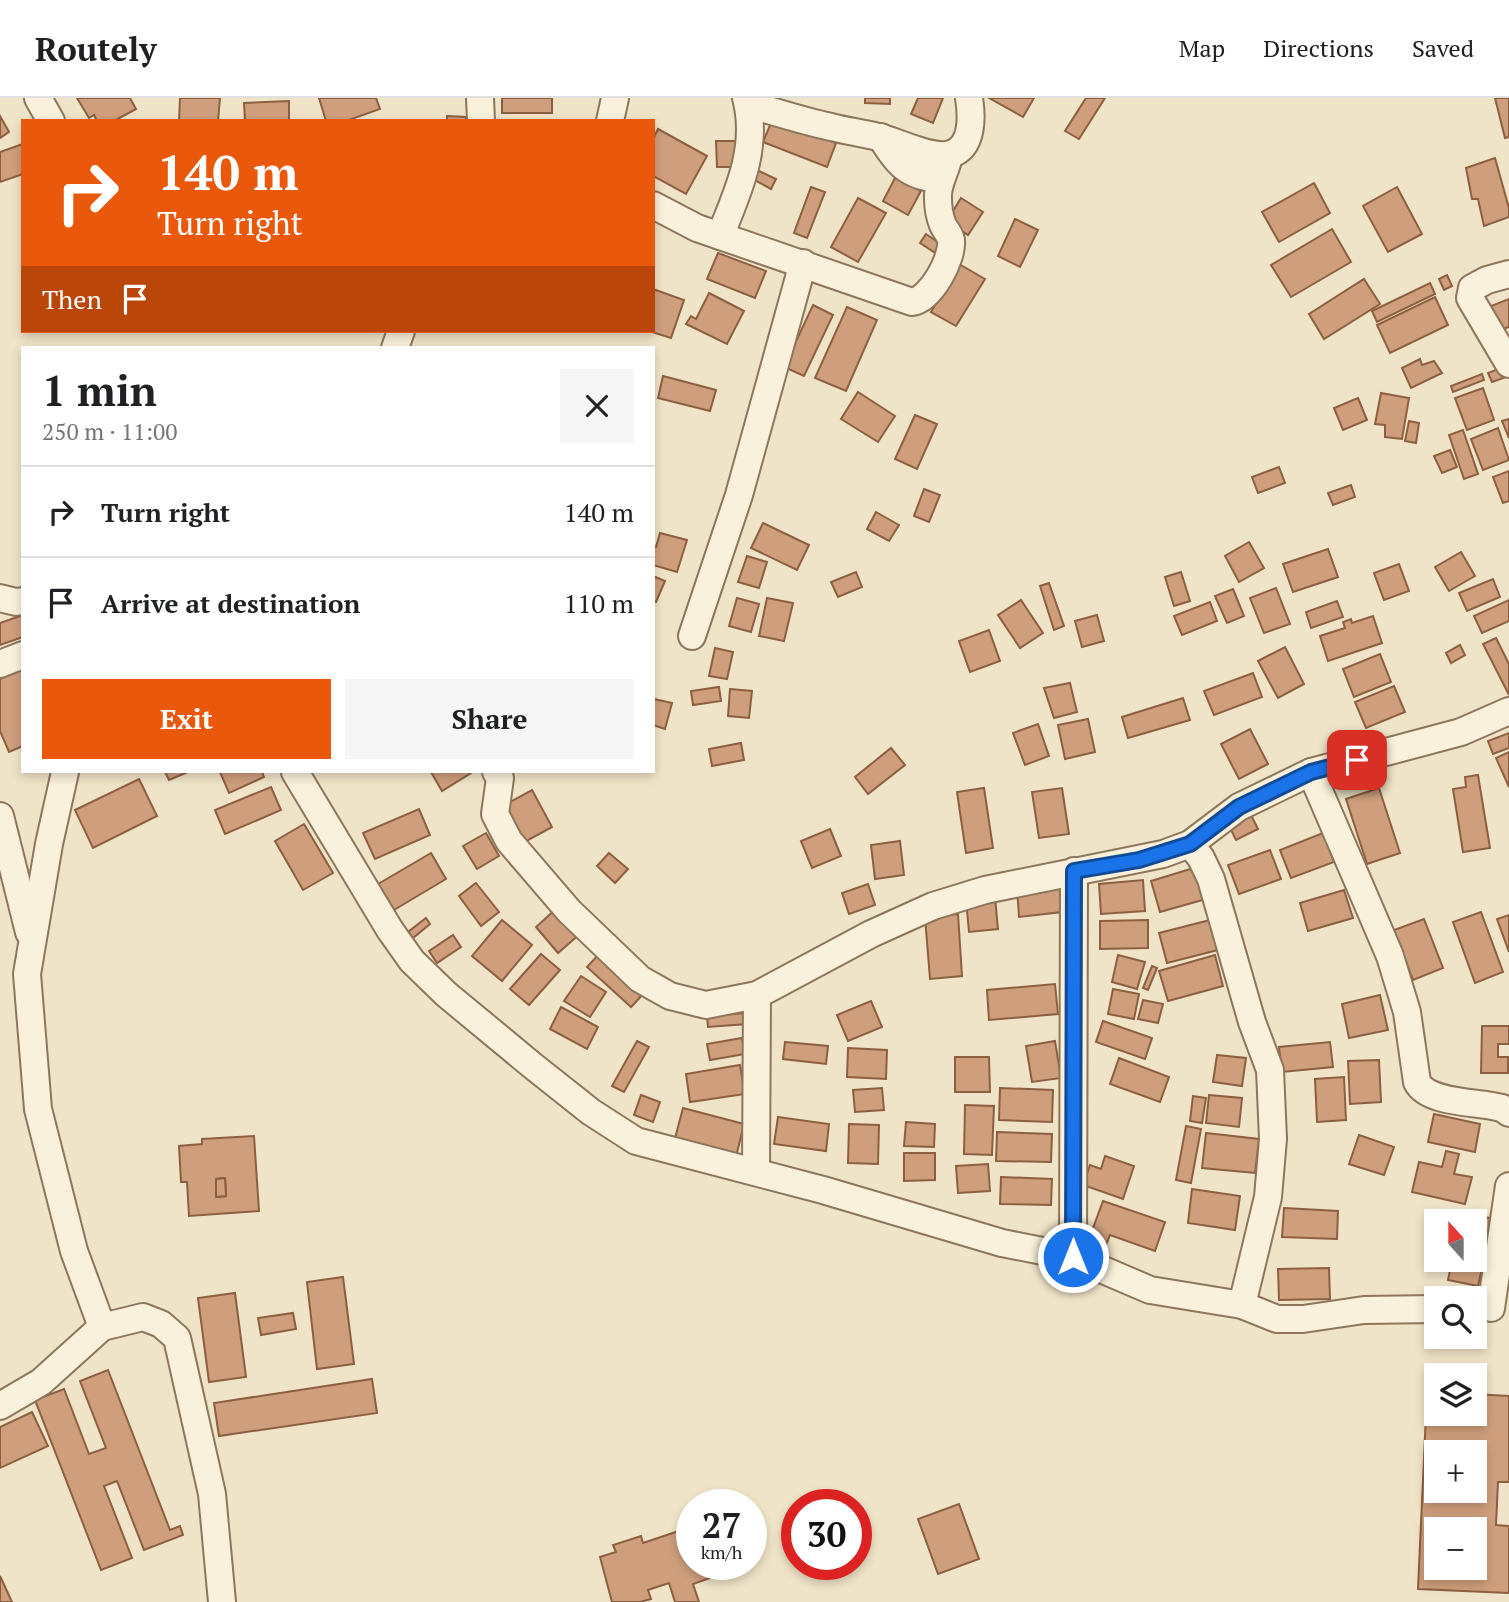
<!DOCTYPE html>
<meta charset="utf-8">
<style>
body{margin:0;font-family:"PT Serif",serif;background:#f6f6f6;color:#202124;height:100vh;display:flex;flex-direction:column;font-size:26px;white-space:nowrap}
*{box-sizing:border-box;margin:0}
p{font-size:23px;color:#757577}
.icon{flex:none;width:38px;height:38px;fill:none;stroke:currentColor;stroke-width:2;stroke-linecap:round;stroke-linejoin:round}
.map{position:relative;flex:1;overflow:hidden}
.panel{position:absolute;left:21px;top:248px;width:634px;height:427px;display:flex;flex-direction:column;background:#fff;border-radius:0px;box-shadow:0 4px 10px #0003}
.panel>*{flex:none}
.top-card{position:absolute;left:21px;top:21px;width:634px;height:214px;border-radius:0px;box-shadow:0 4px 10px #0003;background:#ea580c;color:#fff;overflow:hidden}
.needle{width:46px;rotate:339deg}
.fabs{position:absolute;left:1424px;top:1111px;display:grid;gap:14px}
.fabs a{display:grid;place-items:center;width:63px;height:63px;border-radius:0px;background:#fff;box-shadow:0 4px 10px #0003;font-size:35px}
.speed{position:absolute;left:676px;top:1391px;display:flex;gap:14px;font-size:35px;font-weight:700;text-align:center}
.speed>*{display:grid;place-content:center;width:91px;height:91px;border-radius:50%;background:#fff;box-shadow:0 4px 10px #0003;line-height:1}
.speed small{font-size:18px;font-weight:400}
.speed .limit{border:10px solid #d22;background:#fff;color:#111}
.pin{position:absolute;display:grid;place-items:center;width:60px;height:60px;color:#fff;margin:-30px;border-radius:14px;box-shadow:0 4px 10px #0006}
.me{position:absolute;width:77px;margin:-38px;rotate:0deg;stroke-linejoin:round;filter:drop-shadow(0 0 5px #0008)}
.turn{display:flex;align-items:center;gap:24px;height:147px;padding:0 21px;font-size:32px}
.turn .icon{width:91px;height:91px;stroke-width:2.5}
.turn b{display:block;font-size:49px;line-height:60px}
.then{display:flex;align-items:center;height:66px;padding:0 21px;background:#0003;gap:14px;font-size:26px}
.round{display:grid;place-items:center;flex:none;width:74px;height:74px;border-radius:0px;background:#f6f6f6}
.head{display:flex;align-items:center;justify-content:space-between;height:119px;padding:0 21px}
h1{font-size:42px;font-weight:700;line-height:52px}
.action{display:flex;gap:14px;margin-top:auto;padding:14px 21px}
.action a{flex:1;height:80px;border-radius:0px;background:#ea580c;color:#fff;font-size:28px;font-weight:700;line-height:80px;text-align:center}
.action a+a{background:#f6f6f6;color:#202124}
ul{padding:0;list-style:none}
li{display:flex;align-items:center;gap:21px;height:91px;padding:0 21px;border-top:2px solid #e0e0e0}
li div{flex:1}
li b{display:block;font-size:26px}
li em{font-style:normal}
header{display:flex;align-items:center;gap:42px;box-sizing:border-box;height:98px;padding:0 35px;background:#fff;border-bottom:2px solid #e0e0e0}
header strong{font-size:33px}
nav{display:flex;gap:38px;margin-inline-start:auto;font-size:24px}
.map>svg:first-child{display:block}
.building{fill:#cf9f7d;stroke:#8d5f41;stroke-width:2;fill-rule:evenodd}
.lines{fill:none;stroke-linecap:round;stroke-linejoin:round}
.minor-casing{stroke:#8d765c;stroke-width:30}
.minor{stroke:#faf1dc;stroke-width:26}
.route-casing{stroke:#114b97;stroke-width:18}
.route{stroke:#1a73e8;stroke-width:12}
</style>
<header>
<strong>Routely</strong>
<nav><a>Map</a><a>Directions</a><a>Saved</a></nav>
</header>
<div class="map">
<svg width="1509" height="1504" viewBox="0 0 1509 1504">
<rect width="100%" height="100%" fill="#f0e4c8"/>
<!-- building -->
<g class="building">
<polygon points="77,0 130,0 136,11 114,23 97,23 94,17 89,20"/>
<polygon points="180,0 220,0 218,23 179,23"/>
<polygon points="319,0 376,0 380,11 346,23 326,23"/>
<rect x="502" y="0" width="50" height="15"/>
<polygon points="865,0 890,0 890,6 865,5"/>
<polygon points="918,0 943,0 933,25 911,16"/>
<polygon points="989,0 1034,0 1023,19"/>
<polygon points="1086,0 1105,0 1079,41 1065,33"/>
<polygon points="1495,0 1509,0 1509,39 1505,40"/>
<polygon points="289,3 289,23 245,23 244,5"/>
<polygon points="0,18 9,34 0,40"/>
<polygon points="447,18 466,19 466,23 447,23"/>
<polygon points="773,20 836,45 827,69 763,44"/>
<polygon points="658,31 707,58 686,96 653,78 653,41"/>
<polygon points="716,43 738,43 739,69 717,69"/>
<polygon points="23,46 23,76 0,84 0,54"/>
<polygon points="1495,60 1509,110 1509,119 1484,128 1478,101 1472,101 1466,70"/>
<polygon points="757,72 776,81 771,91 753,81"/>
<polygon points="895,80 921,93 908,117 883,103"/>
<polygon points="1314,85 1330,115 1279,144 1262,114"/>
<polygon points="811,89 825,94 807,140 794,135"/>
<polygon points="1397,89 1422,136 1388,154 1363,108"/>
<polygon points="858,100 886,115 858,164 831,149"/>
<polygon points="961,100 983,114 968,137 947,123"/>
<polygon points="1015,121 1038,132 1020,169 998,158"/>
<polygon points="1332,131 1351,164 1291,199 1271,167"/>
<polygon points="926,136 942,147 937,156 920,145"/>
<polygon points="718,155 766,173 755,200 707,181"/>
<polygon points="959,166 985,181 956,228 931,214"/>
<polygon points="1447,177 1452,188 1444,192 1439,181"/>
<polygon points="1364,181 1380,206 1324,241 1309,216"/>
<polygon points="1430,185 1435,196 1377,224 1372,213"/>
<polygon points="653,191 684,202 671,240 649,233 653,233"/>
<polygon points="709,195 744,213 727,246 686,226 691,218 696,221"/>
<polygon points="1435,199 1448,227 1390,255 1377,227"/>
<polygon points="1509,201 1509,229 1500,232 1491,208"/>
<polygon points="813,207 833,217 804,278 784,269"/>
<polygon points="847,209 877,222 846,293 815,280"/>
<polygon points="1420,261 1422,267 1434,263 1442,275 1411,290 1402,270"/>
<polygon points="1506,268 1509,278 1492,284 1488,275"/>
<polygon points="1482,276 1484,282 1453,294 1451,288"/>
<polygon points="663,278 716,292 710,313 658,300"/>
<polygon points="1483,290 1494,322 1467,332 1455,300"/>
<polygon points="858,294 895,318 878,344 841,321"/>
<polygon points="1381,295 1409,300 1402,341 1385,339 1385,327 1375,326"/>
<polygon points="1358,300 1367,322 1343,332 1334,310"/>
<polygon points="915,317 937,326 917,371 895,361"/>
<polygon points="1509,321 1509,340 1502,323"/>
<polygon points="1409,323 1419,325 1416,345 1405,343"/>
<polygon points="1498,330 1509,362 1483,372 1471,341"/>
<polygon points="1463,332 1478,376 1464,381 1449,337"/>
<polygon points="1450,352 1457,369 1442,375 1434,358"/>
<polygon points="1279,369 1285,385 1258,395 1252,379"/>
<polygon points="1509,373 1509,403 1503,405 1493,379"/>
<polygon points="1351,387 1355,399 1333,407 1328,395"/>
<polygon points="924,391 940,397 929,424 914,418"/>
<polygon points="876,414 899,427 889,443 867,431"/>
<polygon points="763,425 809,447 797,472 751,450"/>
<polygon points="660,435 687,442 677,474 653,467 653,448 656,449"/>
<polygon points="1249,444 1264,470 1239,484 1225,458"/>
<polygon points="1328,451 1338,479 1293,494 1283,466"/>
<polygon points="1461,454 1475,478 1449,493 1435,469"/>
<polygon points="747,458 767,464 759,490 738,484"/>
<polygon points="1399,466 1409,493 1384,502 1374,475"/>
<polygon points="856,474 862,489 838,499 831,484"/>
<polygon points="1181,474 1190,503 1174,508 1165,479"/>
<polygon points="653,478 665,483 656,504 653,503"/>
<polygon points="1493,481 1500,499 1467,513 1459,495"/>
<polygon points="1049,485 1064,528 1054,532 1040,488"/>
<polygon points="1276,490 1290,526 1264,535 1250,500"/>
<polygon points="1233,491 1244,518 1227,525 1215,498"/>
<polygon points="737,500 759,506 751,534 729,528"/>
<polygon points="767,500 793,505 784,543 759,538"/>
<polygon points="1021,502 1043,535 1020,550 998,517"/>
<polygon points="1509,502 1509,523 1482,535 1474,518"/>
<polygon points="1337,503 1343,519 1311,530 1306,514"/>
<polygon points="1210,504 1217,523 1182,537 1174,518"/>
<polygon points="23,517 23,539 0,547 0,525"/>
<polygon points="1097,517 1104,543 1082,549 1075,523"/>
<polygon points="1373,518 1382,545 1328,563 1320,538 1345,530 1343,524 1351,521 1352,525"/>
<polygon points="989,532 1000,563 970,574 959,543"/>
<polygon points="1496,540 1509,566 1509,597 1483,546"/>
<polygon points="1460,547 1465,557 1451,565 1446,555"/>
<polygon points="1285,549 1304,586 1278,600 1258,563"/>
<polygon points="715,550 733,554 727,581 709,578"/>
<polygon points="1380,556 1391,584 1354,599 1343,571"/>
<polygon points="23,571 23,648 9,654 0,633 0,581"/>
<polygon points="1253,575 1262,599 1214,617 1204,593"/>
<polygon points="1070,585 1077,614 1054,620 1044,590"/>
<polygon points="1394,588 1405,614 1366,630 1355,604"/>
<polygon points="719,589 721,603 693,607 691,593"/>
<polygon points="730,591 752,593 749,620 728,618"/>
<polygon points="1183,600 1190,622 1128,640 1122,619"/>
<polygon points="654,601 672,605 665,631 653,627"/>
<polygon points="1088,621 1095,654 1065,661 1058,627"/>
<polygon points="1038,626 1049,658 1025,667 1013,635"/>
<polygon points="1250,631 1268,666 1239,681 1221,646"/>
<polygon points="1509,635 1509,650 1493,656 1488,643"/>
<polygon points="741,645 744,662 712,668 709,651"/>
<polygon points="891,650 905,667 868,696 855,679"/>
<polygon points="1509,654 1509,689 1496,660"/>
<polygon points="165,674 188,674 169,682"/>
<polygon points="220,674 262,674 264,679 229,695"/>
<polygon points="431,674 470,674 471,675 442,693"/>
<polygon points="1478,677 1490,750 1463,754 1453,691 1466,689 1465,679"/>
<polygon points="139,681 157,718 93,750 75,712"/>
<polygon points="271,689 281,712 225,736 215,712"/>
<polygon points="984,690 993,750 966,755 957,694"/>
<polygon points="1062,690 1069,736 1039,740 1032,694"/>
<polygon points="1379,690 1400,755 1367,766 1346,701"/>
<polygon points="532,692 552,729 521,746 501,709"/>
<polygon points="419,711 430,737 375,761 363,735"/>
<polygon points="1251,717 1258,731 1236,742 1229,728"/>
<polygon points="304,726 333,775 303,792 275,743"/>
<polygon points="830,731 841,758 812,770 801,743"/>
<polygon points="486,735 499,758 477,771 463,748"/>
<polygon points="1323,735 1334,764 1291,780 1280,752"/>
<polygon points="900,743 904,777 875,781 871,747"/>
<polygon points="1270,752 1281,781 1239,796 1228,767"/>
<polygon points="431,755 446,781 394,812 378,786"/>
<polygon points="609,755 628,771 615,785 597,768"/>
<polygon points="1197,769 1206,801 1160,814 1151,783"/>
<polygon points="1143,782 1145,813 1101,816 1099,786"/>
<polygon points="476,785 499,814 481,828 459,798"/>
<polygon points="868,786 875,807 849,816 842,795"/>
<polygon points="1059,786 1062,814 1019,819 1017,790"/>
<polygon points="1344,792 1353,820 1308,833 1300,805"/>
<polygon points="995,799 998,831 969,834 966,802"/>
<polygon points="557,810 580,836 558,855 536,829"/>
<polygon points="1481,814 1503,874 1475,885 1453,824"/>
<polygon points="958,816 962,878 930,881 925,819"/>
<polygon points="1509,817 1509,854 1497,821"/>
<polygon points="426,820 430,826 413,840 408,834"/>
<polygon points="1424,821 1443,870 1413,882 1394,832"/>
<polygon points="502,822 532,847 502,883 472,858"/>
<polygon points="1148,822 1148,850 1100,851 1100,823"/>
<polygon points="1210,822 1218,852 1167,865 1159,835"/>
<polygon points="453,837 461,849 437,865 429,853"/>
<polygon points="602,853 646,893 631,909 587,869"/>
<polygon points="541,856 560,872 529,907 510,891"/>
<polygon points="1118,857 1145,864 1137,891 1112,884"/>
<polygon points="1215,857 1223,888 1168,903 1159,873"/>
<polygon points="1152,868 1157,870 1148,892 1143,890"/>
<polygon points="581,878 606,894 590,919 564,903"/>
<polygon points="1055,886 1058,916 989,922 987,892"/>
<polygon points="1113,891 1139,896 1134,921 1108,916"/>
<polygon points="1380,897 1388,932 1349,940 1342,906"/>
<polygon points="1143,902 1163,906 1158,925 1138,921"/>
<polygon points="871,903 882,929 848,943 837,917"/>
<polygon points="561,909 598,929 587,951 550,931"/>
<polygon points="746,915 747,926 708,929 707,918"/>
<polygon points="1103,923 1152,940 1145,961 1096,944"/>
<polygon points="1482,928 1509,928 1509,946 1498,946 1498,959 1508,959 1508,975 1481,975"/>
<polygon points="742,940 745,956 710,962 707,946"/>
<polygon points="637,943 649,949 624,994 612,988"/>
<polygon points="1055,943 1061,980 1032,984 1026,948"/>
<polygon points="785,944 828,948 826,966 783,961"/>
<polygon points="1330,944 1333,969 1282,974 1279,949"/>
<polygon points="848,950 887,952 886,981 847,979"/>
<polygon points="1217,957 1246,960 1242,988 1213,984"/>
<polygon points="955,959 989,959 990,994 955,994"/>
<polygon points="1119,960 1169,979 1160,1004 1110,986"/>
<polygon points="1379,962 1381,1004 1350,1006 1348,963"/>
<polygon points="740,967 745,996 690,1004 686,976"/>
<polygon points="1344,979 1346,1022 1317,1024 1315,981"/>
<polygon points="882,990 884,1012 855,1014 853,992"/>
<polygon points="1000,990 1053,992 1052,1024 999,1022"/>
<polygon points="641,997 660,1004 653,1024 634,1017"/>
<polygon points="1209,997 1242,1000 1239,1029 1206,1025"/>
<polygon points="1193,998 1206,1000 1202,1025 1190,1023"/>
<polygon points="965,1007 994,1008 992,1057 964,1056"/>
<polygon points="683,1010 744,1026 736,1059 674,1044"/>
<polygon points="1434,1016 1480,1026 1475,1054 1428,1044"/>
<polygon points="778,1019 829,1026 826,1053 774,1046"/>
<polygon points="906,1024 935,1026 934,1049 904,1048"/>
<polygon points="849,1026 879,1027 878,1066 848,1065"/>
<polygon points="1186,1028 1201,1031 1191,1085 1176,1082"/>
<polygon points="997,1034 1052,1036 1051,1064 996,1063"/>
<polygon points="1206,1035 1259,1041 1255,1075 1202,1070"/>
<polygon points="1359,1037 1394,1049 1384,1077 1349,1066"/>
<path d="M254 1038 259 1113 189 1118 187 1084H181L179 1048 202 1046V1041ZM225 1080 226 1098 216 1099V1081Z"/>
<polygon points="1446,1053 1459,1056 1454,1076 1472,1079 1465,1106 1412,1094 1419,1064 1442,1069"/>
<polygon points="904,1055 935,1055 935,1082 904,1083"/>
<polygon points="1105,1058 1134,1068 1123,1101 1083,1087 1090,1067 1101,1071"/>
<polygon points="988,1066 990,1093 958,1095 956,1068"/>
<polygon points="1001,1079 1052,1081 1051,1107 1000,1106"/>
<polygon points="225,1080 226,1098 216,1099 216,1081"/>
<polygon points="1192,1091 1240,1098 1235,1132 1188,1125"/>
<polygon points="1103,1103 1165,1124 1155,1153 1110,1137 1106,1147 1089,1141"/>
<polygon points="1284,1110 1338,1113 1337,1141 1282,1139"/>
<polygon points="1456,1117 1490,1120 1488,1137 1475,1136 1475,1124 1455,1124"/>
<polygon points="1475,1141 1488,1143 1478,1188 1448,1182 1452,1162 1475,1162"/>
<polygon points="1329,1170 1330,1201 1279,1202 1278,1171"/>
<polygon points="343,1179 354,1266 317,1271 307,1184"/>
<polygon points="235,1195 246,1279 209,1284 198,1200"/>
<polygon points="293,1215 296,1231 261,1237 258,1220"/>
<polygon points="108,1272 170,1432 180,1428 183,1437 144,1452 117,1383 104,1388 132,1460 101,1472 35,1302 64,1291 89,1356 106,1350 80,1283"/>
<polygon points="372,1281 377,1315 219,1338 214,1305"/>
<path d="M1427 1294H1437V1316H1475V1296L1509 1298V1384H1498L1496 1427 1509 1428V1495L1418 1491ZM1437 1354H1475V1393H1437ZM1437 1432H1475V1470H1437Z"/>
<polygon points="32,1314 48,1348 0,1370 0,1329"/>
<polygon points="959,1406 979,1461 938,1476 918,1421"/>
<polygon points="691,1429 691,1466 715,1466 718,1477 693,1486 699,1504 675,1504 669,1485 648,1492 651,1501 640,1504 612,1504 600,1459 616,1454 613,1447 641,1438 643,1445"/>
<polygon points="0,1478 12,1504 0,1504"/>
</g>
<g class="lines">
<!-- minor casing -->
<g class="minor-casing">
<g id="minor">
<polyline points="38,0 51,23"/>
<polyline points="480,0 481,23"/>
<path d="M748 6C775 14 803 23 831 29 846 33 863 35 878 39 897 43 932 62 951 56 973 49 972 19 969 0"/>
<polyline points="610,23 615,0"/>
<path d="M881 39C897 66 908 79 941 81"/>
<path d="M653 107 697 130 912 204C931 201 953 161 951 142 950 137 945 131 943 127 940 120 938 108 938 100 937 85 947 72 949 57"/>
<path d="M720 138C738 94 759 49 746 0"/>
<polyline points="1509,176 1487,182 1472,190 1470,200 1509,266"/>
<polyline points="395,250 401,233"/>
<polyline points="0,500 16,504 23,503"/>
<polyline points="692,538 739,397 803,165"/>
<polyline points="0,566 23,557"/>
<polyline points="65,674 49,746 27,876 38,1011 74,1153 102,1229"/>
<polyline points="295,674 390,832 412,863 446,896 533,968 591,1014 636,1043 823,1092 1002,1145 1073,1159 1150,1192 1242,1207 1277,1221 1303,1221 1364,1212 1437,1211"/>
<polyline points="496,674 500,680 495,716 509,743 569,813 640,881 670,898 706,907 757,897 871,836 933,808 985,792 1163,756 1190,746 1239,709 1311,674 1461,634 1509,613"/>
<path d="M1311 674 1390 858 1407 914 1417 984C1427 1004 1471 1004 1492 1008L1502 1010 1509 1015"/>
<polyline points="0,718 29,834"/>
<polyline points="1190,746 1201,760 1211,781 1252,924 1270,972 1273,1041 1268,1099 1242,1207"/>
<polyline points="756,1074 757,897"/>
<polyline points="1073,1159 1074,773"/>
<polyline points="1491,1210 1509,1088"/>
<polyline points="0,1308 41,1284 102,1229 143,1219 161,1226 177,1240 212,1396 222,1504"/>
</g>
</g>
<!-- minor -->
<use href="#minor" class="minor"/>
</g>
<g class="lines">
<!-- route casing -->
<g class="route-casing">
<polyline id="route" points="1073,1159 1074,773 1139,762 1190,746 1239,709 1311,674 1357,662"/>
</g>
<!-- route -->
<use href="#route" class="route"/>
</g>
</svg>
<div class="fabs">
<a><svg class="needle" viewBox="-14 -14 28 28"><path d="M0-13l5 13h-10z" fill="#e53935"/><path d="M0 13l5-13h-10z" fill="#757577"/></svg></a>
<a><svg class="icon" aria-label="search" viewBox="0 0 24 24"><circle cx="10" cy="10" r="6"/><path d="M15 15l6 6"/></svg></a>
<a><svg class="icon" aria-label="layers" viewBox="0 0 24 24"><path d="M12 4l9 5-9 5-9-5zM3 14l9 5 9-5"/></svg></a>
<a>+</a>
<a>−</a>
</div>
<div class="speed"><div>27<small>km/h</small></div><div class="limit">30</div></div>
<div class="pin" style="left:1357px;top:662px;background:#d93025"><svg class="icon" aria-label="arrive" viewBox="0 0 24 24"><path d="M6 21V4h12l-3 4 3 4H6"/></svg></div>
<svg class="me" style="left:1073px;top:1159px" viewBox="-20 -20 40 40"><circle r="17" fill="#1a73e8" stroke="#fff" stroke-width="3"/><path d="M0-11L8 9 0 5-8 9z" fill="#fff"/></svg>
<div class="top-card">
<div class="turn"><svg class="icon" aria-label="right" viewBox="0 0 24 24"><path d="M7 20v-9h11M14 6l5 5-5 5"/></svg><div><b>140 m</b>Turn right</div></div>
<div class="then">Then<svg class="icon" aria-label="arrive" viewBox="0 0 24 24"><path d="M6 21V4h12l-3 4 3 4H6"/></svg></div>
</div>
<section class="panel">
<div class="head"><div><h1>1 min</h1><p>250 m · 11:00</p></div><a class="round"><svg class="icon" aria-label="close" viewBox="0 0 24 24"><path d="M6 6l12 12M18 6L6 18"/></svg></a></div>
<ul>
<li><svg class="icon" aria-label="right" viewBox="0 0 24 24"><path d="M7 20v-9h11M14 6l5 5-5 5"/></svg><div><b>Turn right</b></div><em>140 m</em></li>
<li><svg class="icon" aria-label="arrive" viewBox="0 0 24 24"><path d="M6 21V4h12l-3 4 3 4H6"/></svg><div><b>Arrive at destination</b></div><em>110 m</em></li>
</ul>
<div class="action"><a>Exit</a><a>Share</a></div>
</section>
</div>
